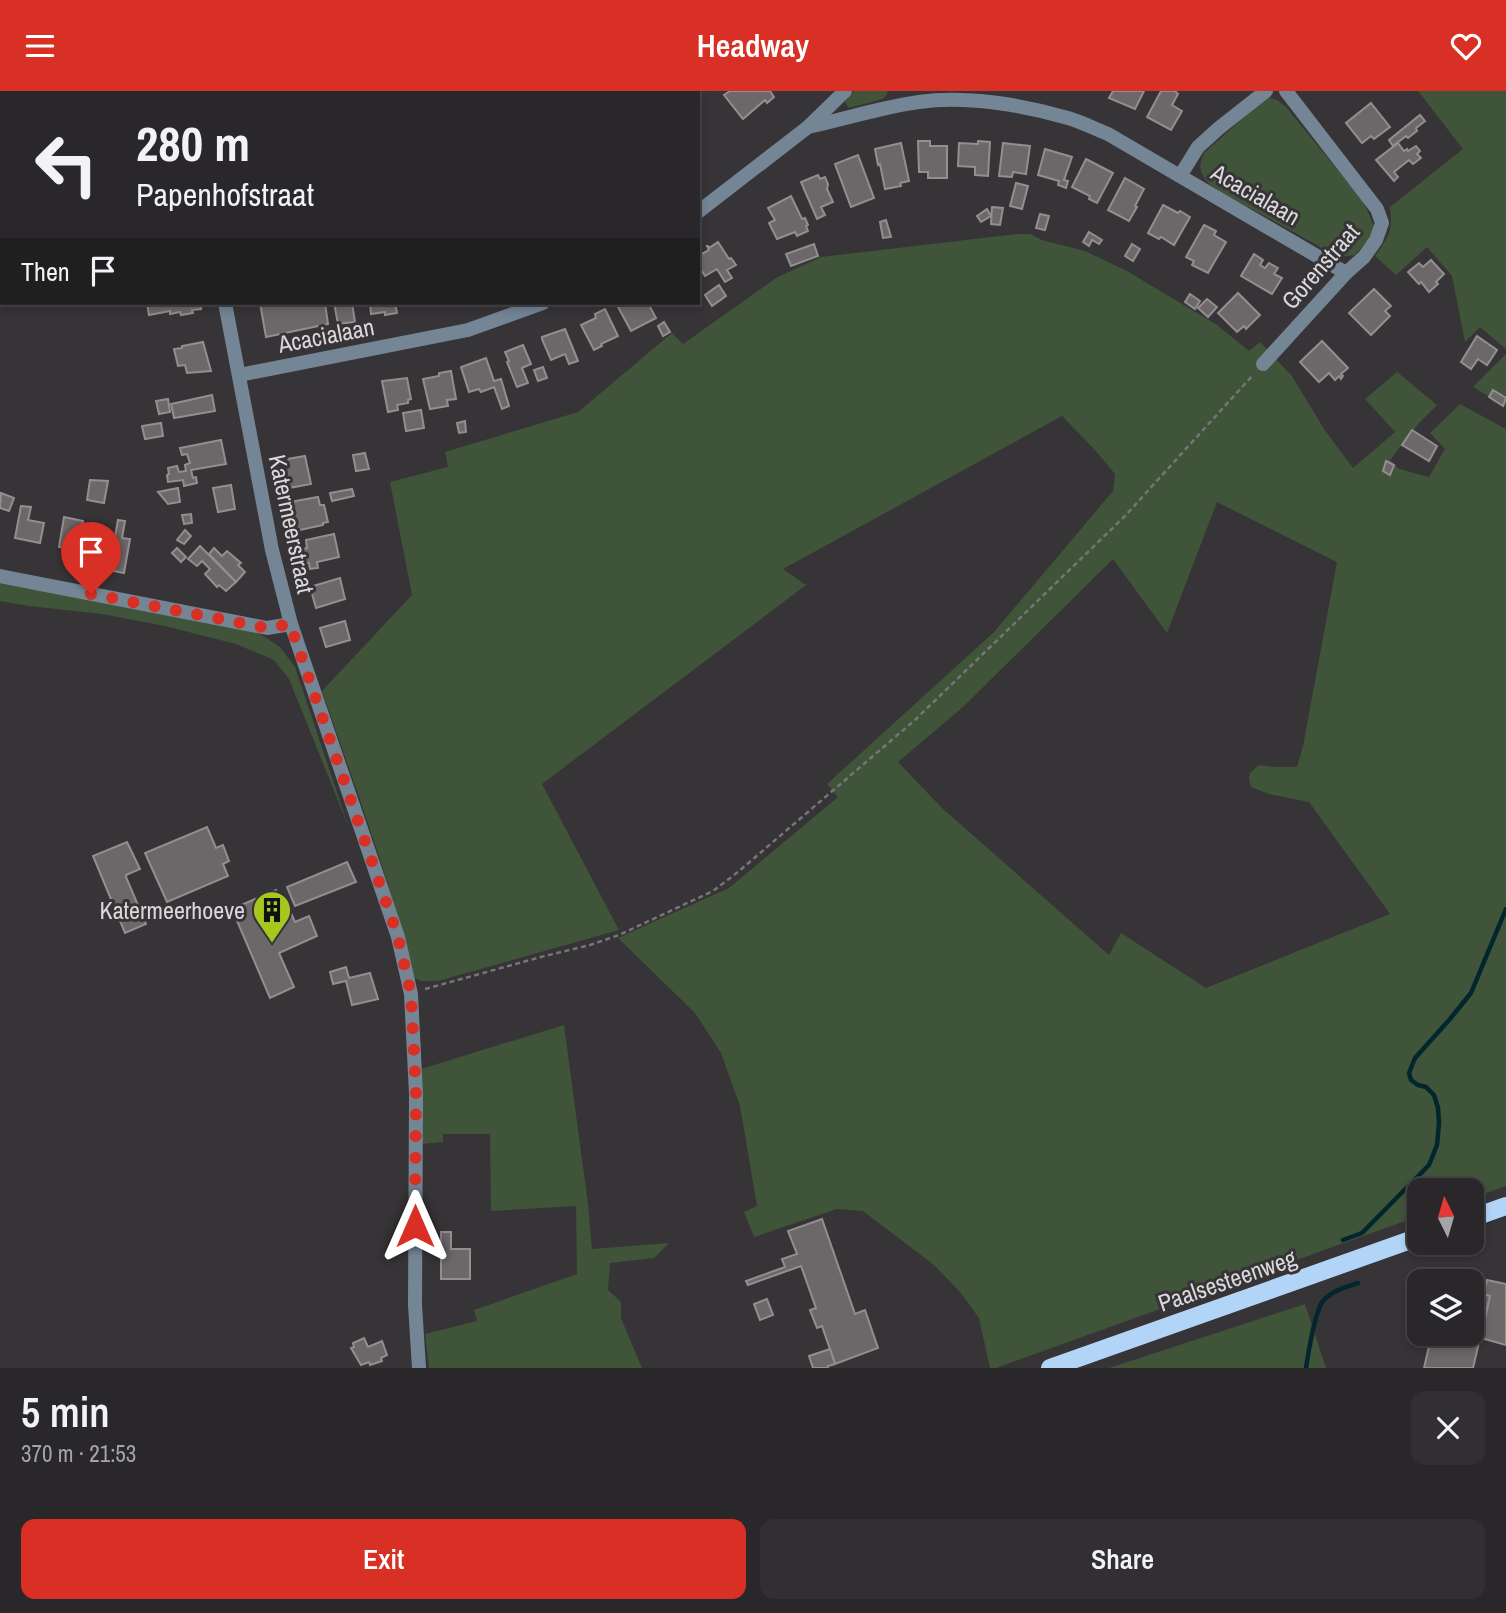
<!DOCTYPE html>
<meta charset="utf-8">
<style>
body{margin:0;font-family:"Archivo Narrow",sans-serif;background:#312f31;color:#f1f3f6;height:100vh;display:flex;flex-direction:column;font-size:26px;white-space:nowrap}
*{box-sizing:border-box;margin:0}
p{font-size:23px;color:#a5a5a8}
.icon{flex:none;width:38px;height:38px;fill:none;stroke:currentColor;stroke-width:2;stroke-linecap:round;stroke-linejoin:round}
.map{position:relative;height:1277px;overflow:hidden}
.sheet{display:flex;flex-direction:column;background:#292729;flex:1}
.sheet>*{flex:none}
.hud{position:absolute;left:0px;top:0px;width:700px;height:214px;box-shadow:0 4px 10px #0003,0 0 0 2px #454446;background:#292729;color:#f1f3f6;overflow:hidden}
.needle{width:46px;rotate:355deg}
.controls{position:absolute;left:1407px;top:1087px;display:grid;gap:14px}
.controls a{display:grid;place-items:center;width:77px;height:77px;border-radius:14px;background:#292729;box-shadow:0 4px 10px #0003,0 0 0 2px #454446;font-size:35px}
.pin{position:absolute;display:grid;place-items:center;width:60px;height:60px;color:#fff;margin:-72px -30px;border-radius:50% 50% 50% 0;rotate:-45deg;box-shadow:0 0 7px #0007}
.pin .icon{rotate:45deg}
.me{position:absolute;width:77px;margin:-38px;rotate:0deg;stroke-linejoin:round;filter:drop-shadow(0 0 5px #0008)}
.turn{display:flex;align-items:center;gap:24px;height:147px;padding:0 21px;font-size:32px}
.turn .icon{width:91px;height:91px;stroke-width:2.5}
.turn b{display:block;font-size:49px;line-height:60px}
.then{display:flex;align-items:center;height:66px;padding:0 21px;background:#0003;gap:14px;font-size:26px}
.round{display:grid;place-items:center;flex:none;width:74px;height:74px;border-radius:14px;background:#312f31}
.head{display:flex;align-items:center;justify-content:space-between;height:119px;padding:0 21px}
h1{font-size:42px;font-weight:600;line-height:52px}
.action{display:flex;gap:14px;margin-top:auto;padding:14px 21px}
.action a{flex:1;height:80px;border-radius:14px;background:#d93025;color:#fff;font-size:28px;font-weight:600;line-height:80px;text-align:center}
.action a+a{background:#312f31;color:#f1f3f6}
header{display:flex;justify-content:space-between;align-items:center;height:91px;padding:0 21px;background:#d93025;color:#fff;font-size:32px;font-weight:600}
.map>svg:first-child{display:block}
.green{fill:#3f5438;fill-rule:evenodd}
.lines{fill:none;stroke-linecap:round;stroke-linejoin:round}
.stream{stroke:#02262e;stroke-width:4.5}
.building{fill:#6c6769;stroke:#938e90;stroke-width:2}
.path{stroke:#787578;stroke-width:2.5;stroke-dasharray:5 3.5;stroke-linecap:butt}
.street{stroke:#748596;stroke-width:14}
.secondary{stroke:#97b2cc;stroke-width:14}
.primary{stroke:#b2d5f7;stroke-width:18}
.route{stroke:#d93025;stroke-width:12;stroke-dasharray:0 21.6}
.labels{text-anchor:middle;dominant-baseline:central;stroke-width:6;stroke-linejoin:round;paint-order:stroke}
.street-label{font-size:24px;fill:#dad8db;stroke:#373437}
.poi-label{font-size:24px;fill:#dad8db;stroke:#373437;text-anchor:end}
</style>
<header><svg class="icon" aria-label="menu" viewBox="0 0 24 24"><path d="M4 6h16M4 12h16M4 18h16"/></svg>Headway<svg class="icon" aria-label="heart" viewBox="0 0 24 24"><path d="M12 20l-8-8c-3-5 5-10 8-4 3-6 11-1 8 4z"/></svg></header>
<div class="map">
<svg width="1506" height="1277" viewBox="0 0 1506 1277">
<rect width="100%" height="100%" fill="#373437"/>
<!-- green -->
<g class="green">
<polygon points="308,0 667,0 664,2 308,2"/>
<polygon points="854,0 888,0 886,5 883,8 849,17 845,12 847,6"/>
<path d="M1418 0H1506V258L1480 236 1465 251 1452 185 1427 156 1396 184 1375 165C1389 145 1393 140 1390 116L1463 58Z"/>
<path d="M1267 6 1277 9 1286 16 1363 110 1374 135 1369 148 1355 164 1337 166C1310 150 1283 135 1255 120 1243 113 1212 99 1205 88 1198 78 1200 71 1204 62Z"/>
<path d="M1017 143H1030L1042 149 1085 160 1127 180 1217 234 1249 260 1260 251 1292 285 1324 338 1353 377 1395 341 1365 308 1397 281 1437 314 1419 332 1390 369 1399 378 1429 386 1445 358 1430 342 1460 313 1506 338V1095L1472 1107V1099H1419V1125L996 1277H990L979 1227 960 1201 934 1174 863 1120 837 1118 754 1146 744 1121 757 1115 740 1015 721 962 695 922 618 847 729 797 838 706 827 693 994 541 1113 400 1115 383 1095 359 1062 325 783 478 806 494 542 693 619 839 438 890H421L414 887C390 789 355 695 322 600L412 504 390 391 448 376 445 361 578 321 672 242 683 253 776 187 821 166ZM1217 411 1337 471 1303 655 1297 676H1273L1259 674 1250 682 1249 688 1251 696 1269 703 1309 711 1390 823 1206 897 1121 842 1109 864 942 717 898 671 963 616 1113 468 1167 542Z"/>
<polygon points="1506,263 1506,316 1473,296"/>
<polygon points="0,492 254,539 280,556 295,576 349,737 289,588 274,569 236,553 165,535 102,523 29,515 0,510"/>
<polygon points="564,934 588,1113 592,1158 669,1152 654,1167 610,1172 608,1199 621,1211 621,1227 642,1277 429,1277 425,1243 477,1230 474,1219 577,1183 576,1115 491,1120 490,1043 443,1043 443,1051 422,1053 421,978"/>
<polygon points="1305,1213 1326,1277 1109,1277"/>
</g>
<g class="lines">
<!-- stream -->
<g class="stream">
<polyline points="1343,1149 1362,1142 1429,1074 1437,1054 1439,1032 1438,1017 1434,1004 1426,996 1418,994 1411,989 1409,982 1415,967 1450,928 1471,902 1506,818"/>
<path d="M1306 1277C1308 1263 1315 1220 1323 1210 1331 1200 1346 1196 1358 1192"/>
</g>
</g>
<!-- building -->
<g class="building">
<polygon points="730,0 770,0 774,6 767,12 765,9 743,28 724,4"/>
<polygon points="1113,0 1144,0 1135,18 1109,7"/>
<polygon points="1161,0 1175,0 1178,3 1172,14 1182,20 1171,39 1147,26"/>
<polygon points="1371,12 1390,36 1374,48 1371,45 1362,52 1346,32"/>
<polygon points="1420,24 1425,30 1416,37 1417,40 1408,47 1406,45 1393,55 1389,49"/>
<polygon points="918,50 930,50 930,55 947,55 947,87 928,87 928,81 919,81"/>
<polygon points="978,50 990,51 988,85 975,84 975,76 958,75 959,52 978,53"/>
<polygon points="901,52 909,90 900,92 901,95 885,98 880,73 878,74 875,58"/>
<polygon points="1003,52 1030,55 1026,83 1013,81 1012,86 999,85"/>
<polygon points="1398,52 1404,60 1407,58 1408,60 1416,55 1420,60 1417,63 1421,67 1413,73 1409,69 1394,81 1398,86 1394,90 1376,69"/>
<polygon points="1045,58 1072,66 1064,89 1068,90 1066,97 1058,94 1059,90 1038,84"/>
<polygon points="858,64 874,107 851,116 835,73"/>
<polygon points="1086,68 1113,82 1097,112 1089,108 1090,105 1072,96"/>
<polygon points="818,84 820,88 825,86 828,93 827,98 833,111 821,116 825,124 817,128 801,91"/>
<polygon points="1125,87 1144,98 1135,115 1137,116 1129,130 1108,119"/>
<polygon points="1016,92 1028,95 1022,118 1010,115"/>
<polygon points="791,105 802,128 805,127 808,134 806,135 808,140 797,145 795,141 777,148 769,132 775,129 768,117"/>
<polygon points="1163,114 1178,122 1180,120 1190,126 1174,154 1161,146 1159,148 1148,142"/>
<polygon points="992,116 1003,117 1000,134 991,133"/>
<polygon points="987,118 991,125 981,131 977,125"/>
<polygon points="1040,123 1049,125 1045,139 1036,137"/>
<polygon points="886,129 891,146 883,147 880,131"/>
<polygon points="1204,134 1216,140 1214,144 1226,151 1208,182 1192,174 1194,170 1186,166"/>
<polygon points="1089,141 1102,149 1099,153 1092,149 1089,155 1083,151"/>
<polygon points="718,151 729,168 731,167 736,174 727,179 732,187 725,191 717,178 705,185 698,174 698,165 709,159 707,155 708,155 709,157"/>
<polygon points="814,153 818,165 791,175 786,163"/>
<polygon points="1132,153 1140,158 1133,170 1125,165"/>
<polygon points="1254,163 1263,169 1260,174 1265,177 1269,172 1278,177 1274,183 1282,187 1272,203 1241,185"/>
<polygon points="1431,169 1444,183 1436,191 1438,193 1429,201 1421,191 1419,193 1408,181 1419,172 1423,176"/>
<polygon points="719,194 726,205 712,215 705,204"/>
<polygon points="1374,198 1391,215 1385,220 1390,225 1371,244 1349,222"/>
<polygon points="1238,202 1260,224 1246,238 1244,235 1237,241 1218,222"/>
<polygon points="1190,203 1200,210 1195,218 1185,211"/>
<polygon points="1207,208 1217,216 1208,226 1198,217"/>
<polygon points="147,212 200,212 201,218 192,219 193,222 181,224 180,221 170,223 170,220 149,224"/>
<polygon points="260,212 325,212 328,233 266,246"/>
<polygon points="334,212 352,212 355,231 338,233"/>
<polygon points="370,212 395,212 397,222 385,224 385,221 371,223"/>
<polygon points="626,212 648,212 656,227 631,240 618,216"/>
<polygon points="605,218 618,245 601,253 602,255 594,259 581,234 596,227 595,223"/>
<polygon points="664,231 670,241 663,245 658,235"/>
<polygon points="565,238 578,270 569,273 565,263 551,269 542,248 542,246"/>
<polygon points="1477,245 1497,259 1487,274 1478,268 1471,278 1461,271"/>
<polygon points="1322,250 1348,277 1341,283 1343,285 1341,288 1339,285 1335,289 1329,282 1319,291 1300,271"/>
<polygon points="203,251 211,280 187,282 185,274 178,275 174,258 182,257 182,255"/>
<polygon points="523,254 531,273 522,277 528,292 517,296 507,271 509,270 505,261"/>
<polygon points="486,267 494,290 501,288 509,315 502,318 494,296 481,301 479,298 469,301 461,276"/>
<polygon points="543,276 547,287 538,290 534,279"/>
<polygon points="451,280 456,308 447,309 448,315 430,318 423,288 439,285 439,282"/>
<polygon points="407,287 411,308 408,309 408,312 397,314 398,319 388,321 382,290"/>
<polygon points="1493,299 1506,307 1503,315 1489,306"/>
<polygon points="212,304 215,320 174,327 171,313"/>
<polygon points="168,308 170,321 159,323 156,310"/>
<polygon points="421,319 424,337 406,340 403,322"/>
<polygon points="465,330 466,341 459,342 457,332"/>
<polygon points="161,332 163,345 145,348 142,335"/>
<polygon points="1412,339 1437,355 1429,370 1402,354"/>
<polygon points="221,349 226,373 191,379 193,387 196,386 197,392 184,395 183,389 168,391 167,384 169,383 168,377 177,375 179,381 186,380 185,374 190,372 187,363 182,364 180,357"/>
<polygon points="365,362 369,378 356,380 353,364"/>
<polygon points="305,365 311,393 289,397 286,378 283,379 281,369"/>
<polygon points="1386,370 1394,374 1390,384 1383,380"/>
<polygon points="90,389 108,390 104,412 87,409"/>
<polygon points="231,394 235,418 218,421 213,397"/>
<polygon points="178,397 180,411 168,413 158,401"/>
<polygon points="352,398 354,405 332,410 330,402"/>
<polygon points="1,402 14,407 9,420 0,417"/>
<polygon points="318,406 320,414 324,414 328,431 323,432 323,434 295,440 290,411"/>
<polygon points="21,415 31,416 28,429 44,432 40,452 15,447"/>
<polygon points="191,423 192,432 184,433 182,424"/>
<polygon points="64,426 83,430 82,435 91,437 85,465 74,463 74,462 67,461 67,457 59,456"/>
<polygon points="118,429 125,430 122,447 130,448 124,482 109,479"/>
<polygon points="185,439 191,445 184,453 177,449"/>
<polygon points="334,443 339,466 317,471 318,477 310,478 309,472 304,473 300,459 307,457 306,449"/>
<polygon points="200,455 236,491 226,500 219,494 217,496 205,483 210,478 202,470 197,475 188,468"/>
<polygon points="177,457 186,466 181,471 172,462"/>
<polygon points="214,457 222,465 227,460 241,472 238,474 245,481 236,491 209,463"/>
<polygon points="340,487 345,508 316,517 310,496"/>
<polygon points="345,530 350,549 326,556 320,537"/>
<polygon points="207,736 216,757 223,754 229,770 223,773 228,785 167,811 145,762"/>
<polygon points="127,751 140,778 126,784 126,786 146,833 125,842 93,765"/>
<polygon points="347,771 356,791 295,815 287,796"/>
<polygon points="276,799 286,824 291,822 295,831 309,825 317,845 279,862 294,896 270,907 232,818"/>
<polygon points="346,876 349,887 370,882 378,908 352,914 346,890 333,893 330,881"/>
<polygon points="822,1128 855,1223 865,1219 878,1257 835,1273 822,1235 817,1237 810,1219 816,1217 801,1175 748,1194 746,1190 785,1176 782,1168 797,1163 788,1140"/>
<polygon points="441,1141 451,1141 451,1158 470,1158 470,1188 441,1188"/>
<polygon points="1487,1189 1506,1193 1506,1254 1481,1247 1490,1205 1483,1203"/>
<polygon points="1472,1200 1490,1205 1473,1277 1424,1277 1430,1251 1411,1246 1419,1212 1419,1242 1472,1242"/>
<polygon points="767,1208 773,1224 760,1229 754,1213"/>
<polygon points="364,1247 368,1256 382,1250 387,1264 381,1267 382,1270 370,1274 369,1271 361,1274 351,1257 354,1256 353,1252"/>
<polygon points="830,1258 835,1273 828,1275 828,1277 813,1277 809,1265"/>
</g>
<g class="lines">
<!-- path -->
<g class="path">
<polyline points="28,2 29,0"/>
<polyline points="70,2 72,0"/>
<polyline points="425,898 541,866 590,854 619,844 713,800 738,781 915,629 1125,425 1253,284"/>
</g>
<!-- street -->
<g class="street">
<polyline points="186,0 186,2"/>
<path d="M808 36C845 28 882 16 919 11 965 4 1023 14 1068 27 1082 31 1095 38 1108 43L1346 182"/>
<polyline points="1180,85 1198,56 1219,37 1266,0"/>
<polyline points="698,121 808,36 845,0"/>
<polyline points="225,212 272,459 291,533 398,846 411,903 416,1003 415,1214 419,1277"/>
<polyline points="1263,273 1346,182 1364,166 1376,149 1382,132 1377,118 1286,0"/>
<polyline points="239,284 468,239 543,212"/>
<polyline points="0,485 267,537 291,533"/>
</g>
<!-- secondary -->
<g class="secondary">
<polyline points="45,2 47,0"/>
<polyline points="0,45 2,43"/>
</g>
<!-- primary -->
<g class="primary">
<polyline points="1472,1127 1506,1115"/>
<polyline points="1050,1277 1419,1146"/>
</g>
</g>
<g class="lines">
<!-- route -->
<polyline class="route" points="91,503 267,537 290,533 398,846 411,903 416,1003 415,1135"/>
</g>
<!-- icons -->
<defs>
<g id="building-pin" transform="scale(2.0125)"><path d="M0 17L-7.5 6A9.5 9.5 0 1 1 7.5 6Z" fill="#a7c71e" stroke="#373437"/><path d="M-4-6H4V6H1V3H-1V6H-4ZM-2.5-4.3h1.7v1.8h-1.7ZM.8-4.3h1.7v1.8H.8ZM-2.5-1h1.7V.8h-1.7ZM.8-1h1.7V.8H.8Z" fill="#111"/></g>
</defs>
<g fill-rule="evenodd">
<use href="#building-pin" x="272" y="819"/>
</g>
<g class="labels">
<!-- street labels -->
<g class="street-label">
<text transform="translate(1256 103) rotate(30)">Acacialaan</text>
<text transform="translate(1320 175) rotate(-49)">Gorenstraat</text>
<text transform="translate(326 244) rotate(-11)">Acacialaan</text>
<text transform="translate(292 433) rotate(78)">Katermeerstraat</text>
<text transform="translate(1227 1189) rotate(-19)">Paalsesteenweg</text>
</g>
<!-- poi labels -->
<g class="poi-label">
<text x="245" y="819">Katermeerhoeve</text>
</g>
</g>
</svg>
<div class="controls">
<a><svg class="needle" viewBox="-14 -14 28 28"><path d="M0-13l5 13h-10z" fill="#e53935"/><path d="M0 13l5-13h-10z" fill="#a5a5a8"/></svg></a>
<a><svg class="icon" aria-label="layers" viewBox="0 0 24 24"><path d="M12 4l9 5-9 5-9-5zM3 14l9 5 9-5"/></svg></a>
</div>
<div class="pin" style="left:91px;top:503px;background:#d93025"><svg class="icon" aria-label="arrive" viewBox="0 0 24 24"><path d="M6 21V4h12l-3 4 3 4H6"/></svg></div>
<svg class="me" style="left:415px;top:1135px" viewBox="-20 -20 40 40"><path d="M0-17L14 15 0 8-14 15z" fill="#d93025" stroke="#fff" stroke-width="4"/></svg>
<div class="hud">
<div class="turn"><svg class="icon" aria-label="left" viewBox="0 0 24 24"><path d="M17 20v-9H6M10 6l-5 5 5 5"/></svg><div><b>280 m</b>Papenhofstraat</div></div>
<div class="then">Then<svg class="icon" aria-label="arrive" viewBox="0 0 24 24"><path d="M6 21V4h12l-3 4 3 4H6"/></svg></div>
</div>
</div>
<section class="sheet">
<div class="head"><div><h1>5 min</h1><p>370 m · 21:53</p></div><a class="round"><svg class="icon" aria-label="close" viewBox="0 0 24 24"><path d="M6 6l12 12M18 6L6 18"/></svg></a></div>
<div class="action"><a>Exit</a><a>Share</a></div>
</section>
